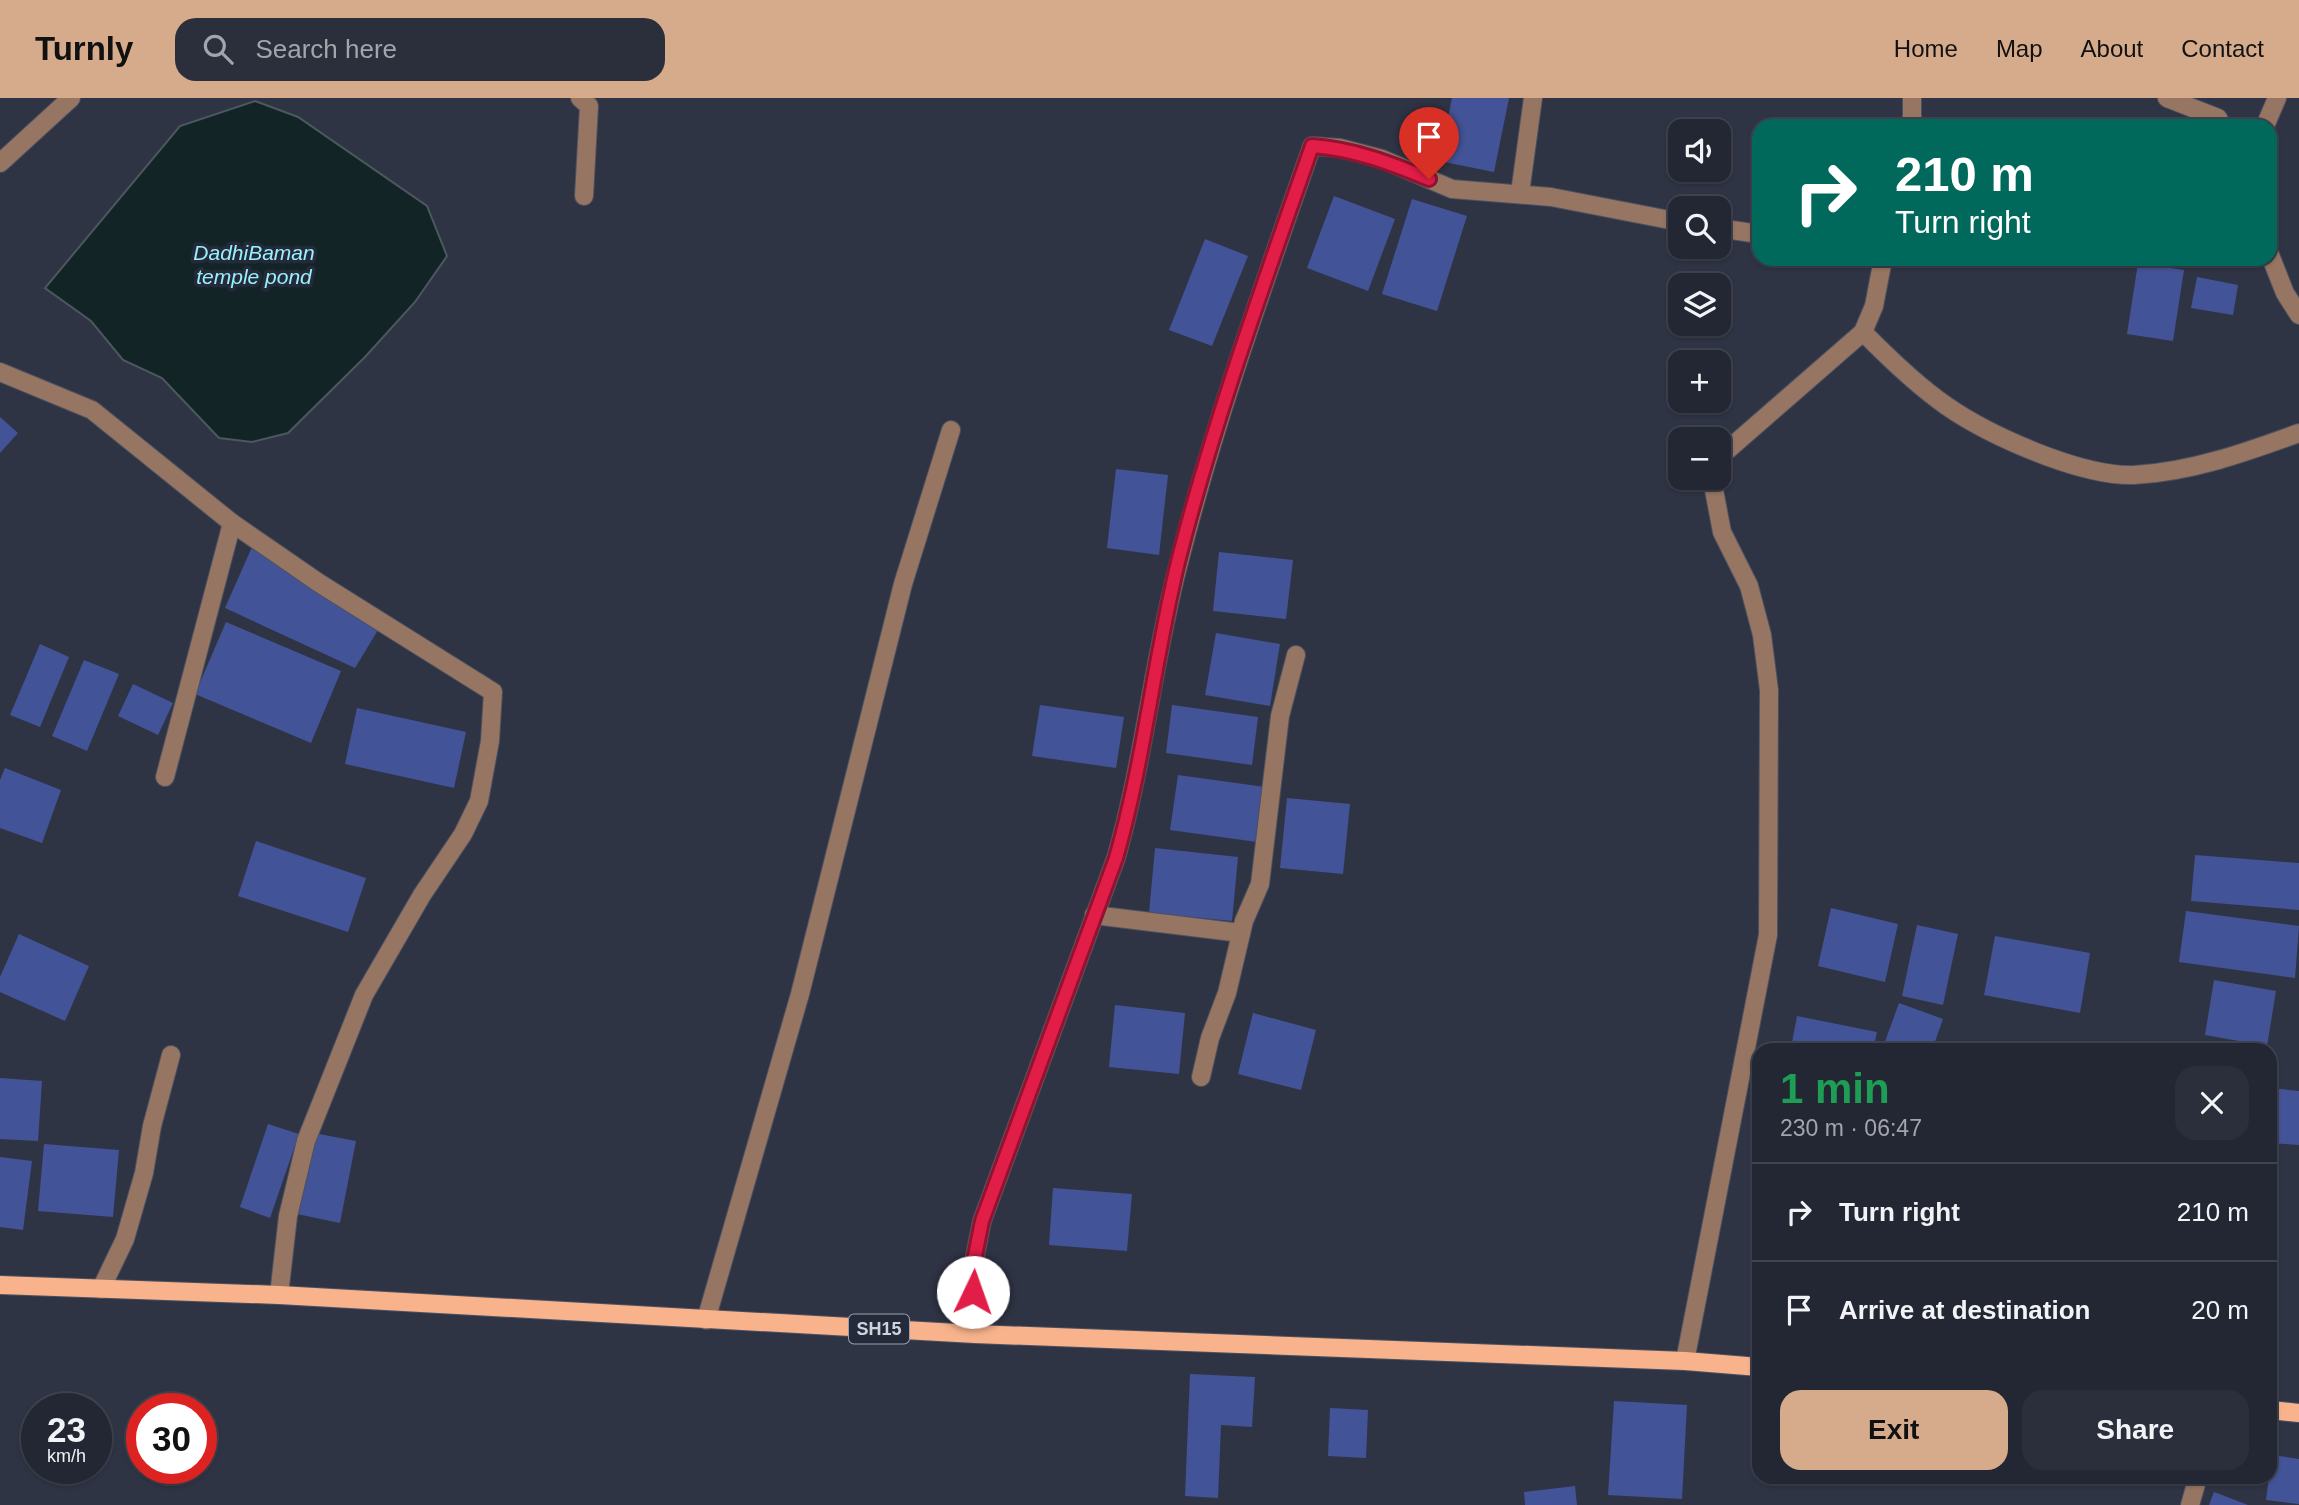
<!DOCTYPE html>
<meta charset="utf-8">
<style>
body{margin:0;font-family:Arial,sans-serif;background:#2b2f3c;color:#f1f3f6;height:100vh;display:flex;flex-direction:column;font-size:26px;white-space:nowrap}
*{box-sizing:border-box;margin:0}
p{font-size:23px;color:#a3a5ac}
.icon{flex:none;width:38px;height:38px;fill:none;stroke:currentColor;stroke-width:2;stroke-linecap:round;stroke-linejoin:round}
.map{position:relative;flex:1;overflow:hidden}
.drawer{position:absolute;left:1752px;top:945px;width:525px;height:441px;display:flex;flex-direction:column;background:#232734;border-radius:21px;box-shadow:0 2px 5px #0004,0 0 0 2px #40444f}
.drawer>*{flex:none}
.hud{position:absolute;left:1752px;top:21px;width:525px;height:147px;border-radius:21px;box-shadow:0 2px 5px #0004,0 0 0 2px #40444f;background:#00695c;color:#fff;overflow:hidden}
.fabs{position:absolute;left:1668px;top:21px;display:grid;gap:14px}
.fabs a{display:grid;place-items:center;width:63px;height:63px;border-radius:14px;background:#232734;box-shadow:0 2px 5px #0004,0 0 0 2px #40444f;font-size:35px}
.speed{position:absolute;left:21px;top:1295px;display:flex;gap:14px;font-size:35px;font-weight:700;text-align:center}
.speed>*{display:grid;place-content:center;width:91px;height:91px;border-radius:50%;background:#232734;box-shadow:0 2px 5px #0004,0 0 0 2px #40444f;line-height:1}
.speed small{font-size:18px;font-weight:400}
.speed .limit{border:10px solid #d22;background:#fff;color:#111}
.pin{position:absolute;display:grid;place-items:center;width:60px;height:60px;color:#fff;margin:-72px -30px;border-radius:50% 50% 50% 0;rotate:-45deg;box-shadow:0 0 7px #0007}
.pin .icon{rotate:45deg}
.me{position:absolute;width:77px;margin:-38px;rotate:3deg;stroke-linejoin:round;filter:drop-shadow(0 0 5px #0008)}
.turn{display:flex;align-items:center;gap:24px;height:147px;padding:0 28px;font-size:32px}
.turn .icon{width:91px;height:91px;stroke-width:2.5}
.turn b{display:block;font-size:49px;line-height:60px}
.round{display:grid;place-items:center;flex:none;width:74px;height:74px;border-radius:21px;background:#2b2f3c}
.head{display:flex;align-items:center;justify-content:space-between;height:119px;padding:0 28px}
h1{font-size:42px;font-weight:800;line-height:52px;color:#1e9e55}
.action{display:flex;gap:14px;margin-top:auto;padding:14px 28px}
.action a{flex:1;height:80px;border-radius:21px;background:#d6ab8b;color:#111;font-size:28px;font-weight:800;line-height:80px;text-align:center}
.action a+a{background:#2b2f3c;color:#f1f3f6}
ul{padding:0;list-style:none}
li{display:flex;align-items:center;gap:21px;height:98px;padding:0 28px;border-top:2px solid #40444f}
li div{flex:1}
li b{display:block;font-size:26px}
li em{font-style:normal}
header{display:flex;align-items:center;gap:42px;box-sizing:border-box;height:98px;padding:0 35px;background:#d6ab8b;color:#111}
header strong{font-size:33px}
nav{display:flex;gap:38px;margin-inline-start:auto;font-size:24px}
.search{width:490px;height:63px;background:#2b2f3c;display:flex;align-items:center;gap:18px;box-sizing:border-box;padding:0 24px;border-radius:21px;color:#a3a5ac;font-size:26px}
.map>svg:first-child{display:block}
.water{fill:#132426;stroke:#4b585d;stroke-width:2}
.building{fill:#435397}
.lines{fill:none;stroke-linecap:round;stroke-linejoin:round}
.minor-casing{stroke:#4c5161;stroke-width:20}
.major-casing{stroke:#4c5161;stroke-width:20}
.minor{stroke:#967562;stroke-width:18}
.major{stroke:#f8b38c;stroke-width:18}
.route-casing{stroke:#92132f;stroke-width:18}
.route{stroke:#e11d48;stroke-width:12}
.labels{text-anchor:middle;dominant-baseline:central;stroke-width:7;stroke-linejoin:round;paint-order:stroke}
.shield{fill:#252a3a;stroke:#9ca0ad;stroke-width:2}
.shield-label{font-size:18px;font-weight:bold;fill:#cfd3de}
.water-label{font-size:21px;font-style:italic;fill:#98f1fa;stroke:#252a3a}
</style>
<header>
<strong>Turnly</strong>
<div class="search"><svg class="icon" aria-label="search" viewBox="0 0 24 24"><circle cx="10" cy="10" r="6"/><path d="M15 15l6 6"/></svg>Search here</div>
<nav><a>Home</a><a>Map</a><a>About</a><a>Contact</a></nav>
</header>
<div class="map">
<svg width="2299" height="1407" viewBox="0 0 2299 1407">
<rect width="100%" height="100%" fill="#2f3445"/>
<!-- water -->
<polygon class="water" points="255,3 298,19 427,108 447,158 415,204 365,259 288,335 252,344 219,340 162,280 123,262 91,223 45,190 180,28"/>
<!-- building -->
<g class="building">
<polygon points="1452,0 1509,0 1494,74 1439,63"/>
<polygon points="1334,98 1395,121 1368,193 1307,170"/>
<polygon points="1412,101 1467,118 1437,213 1382,196"/>
<polygon points="1205,141 1248,158 1212,248 1169,232"/>
<polygon points="2138,165 2184,172 2173,243 2127,236"/>
<polygon points="2197,179 2238,187 2233,217 2191,210"/>
<polygon points="0,319 18,335 0,355"/>
<polygon points="1116,371 1168,377 1159,457 1107,450"/>
<polygon points="252,449 378,532 355,570 225,510"/>
<polygon points="1219,454 1293,462 1286,521 1213,513"/>
<polygon points="226,524 341,573 311,645 195,596"/>
<polygon points="1216,535 1280,546 1270,608 1205,597"/>
<polygon points="40,546 69,559 40,629 10,617"/>
<polygon points="84,562 119,576 87,653 52,638"/>
<polygon points="133,586 173,605 158,637 118,618"/>
<polygon points="1040,607 1124,619 1116,670 1032,658"/>
<polygon points="1172,607 1258,619 1252,667 1166,655"/>
<polygon points="357,610 466,634 454,690 345,666"/>
<polygon points="5,670 61,692 42,745 0,730 0,682"/>
<polygon points="1178,677 1265,689 1257,744 1170,732"/>
<polygon points="1287,700 1350,706 1343,776 1280,770"/>
<polygon points="256,743 366,780 348,834 238,798"/>
<polygon points="1155,750 1238,759 1232,823 1149,815"/>
<polygon points="2195,757 2299,765 2299,812 2191,803"/>
<polygon points="1831,810 1898,826 1885,884 1818,868"/>
<polygon points="2186,813 2299,828 2295,880 2179,864"/>
<polygon points="1917,827 1958,836 1943,907 1902,898"/>
<polygon points="19,836 89,868 65,923 0,894 0,879"/>
<polygon points="1995,838 2090,855 2080,915 1984,897"/>
<polygon points="2214,882 2276,893 2267,948 2205,937"/>
<polygon points="1899,905 1943,921 1932,952 1882,952"/>
<polygon points="1115,907 1185,915 1179,976 1109,969"/>
<polygon points="1253,915 1316,932 1301,992 1238,976"/>
<polygon points="1797,918 1877,934 1873,952 1791,950"/>
<polygon points="0,980 42,983 38,1043 0,1041"/>
<polygon points="2270,990 2299,993 2299,1047 2270,1045"/>
<polygon points="268,1026 299,1036 270,1120 240,1109"/>
<polygon points="314,1035 356,1043 340,1125 297,1116"/>
<polygon points="44,1046 119,1052 113,1119 38,1113"/>
<polygon points="0,1059 32,1063 23,1132 0,1129"/>
<polygon points="1053,1090 1132,1096 1127,1153 1049,1147"/>
<polygon points="1190,1276 1255,1279 1252,1329 1221,1327 1218,1400 1185,1398"/>
<polygon points="1614,1303 1687,1307 1682,1401 1608,1397"/>
<polygon points="1330,1310 1368,1312 1366,1360 1328,1358"/>
<polygon points="2272,1357 2299,1361 2299,1406 2266,1402"/>
<polygon points="1575,1388 1577,1407 1525,1407 1524,1394"/>
<polygon points="2214,1394 2248,1407 2209,1407"/>
</g>
<g class="lines">
<!-- minor casing -->
<g class="minor-casing">
<g id="minor">
<polyline points="580,0 589,8 584,98"/>
<polyline points="1912,0 1912,28"/>
<polyline points="2167,0 2218,20 2222,28"/>
<polyline points="2265,28 2277,0"/>
<polyline points="0,65 71,0"/>
<polyline points="1520,95 1533,0"/>
<polyline points="1718,130 1759,136"/>
<polyline points="2270,157 2285,195 2299,217"/>
<path d="M1863 234C1926 298 1962 326 2046 358 2073 368 2106 378 2134 377 2191 374 2247 354 2299 335"/>
<polyline points="0,274 92,312 232,425 319,485 493,594 490,643 479,703 463,736 422,797 364,897 306,1043 288,1118 279,1197"/>
<polyline points="1718,373 1723,356 1863,234 1874,208 1883,161"/>
<polyline points="165,679 232,425"/>
<polyline points="1094,817 1241,835"/>
<polyline points="1201,979 1210,940 1227,895 1244,823 1260,786 1280,618 1296,557"/>
<polyline points="101,1191 125,1141 144,1075 152,1028 171,957"/>
<polyline points="706,1222 800,896 903,486 951,332"/>
<path d="M975 1236 972 1173 982 1123 1116 760C1144 663 1153 562 1179 464 1215 322 1264 186 1312 48L1340 50 1382 61 1452 91 1551 99 1680 124"/>
<polyline points="1685,1263 1768,837 1769,592 1762,537 1749,488 1722,434 1714,392 1717,380"/>
<polyline points="2190,1407 2198,1379"/>
</g>
</g>
<!-- major casing -->
<g class="major-casing">
<g id="major">
<polyline points="0,1187 279,1197 975,1236 1685,1263 1759,1269"/>
<polyline points="2270,1312 2299,1315"/>
</g>
</g>
<!-- minor -->
<use href="#minor" class="minor"/>
<!-- major -->
<use href="#major" class="major"/>
</g>
<g class="lines">
<!-- route casing -->
<g class="route-casing">
<path id="route" d="M973 1194 972 1173 982 1123 1116 760C1144 663 1154 562 1178 464 1214 322 1264 185 1312 48 1354 51 1390 65 1429 81"/>
</g>
<!-- route -->
<use href="#route" class="route"/>
</g>
<g class="labels">
<!-- shield labels -->
<rect class="shield" x="849" y="1216.5" width="60" height="29" rx="5"/>
<g class="shield-label">
<text x="879" y="1231">SH15</text>
</g>
<!-- water labels -->
<g class="water-label">
<text x="254" y="154">DadhiBaman<tspan x="254" dy="24">temple pond</tspan></text>
</g>
</g>
</svg>
<div class="fabs">
<a><svg class="icon" aria-label="sound" viewBox="0 0 24 24"><path d="M4 9h4l5-4v14l-5-4H4zM17 9q2 3 0 6"/></svg></a>
<a><svg class="icon" aria-label="search" viewBox="0 0 24 24"><circle cx="10" cy="10" r="6"/><path d="M15 15l6 6"/></svg></a>
<a><svg class="icon" aria-label="layers" viewBox="0 0 24 24"><path d="M12 4l9 5-9 5-9-5zM3 14l9 5 9-5"/></svg></a>
<a>+</a>
<a>−</a>
</div>
<div class="speed"><div>23<small>km/h</small></div><div class="limit">30</div></div>
<div class="pin" style="left:1429px;top:81px;background:#d93025"><svg class="icon" aria-label="arrive" viewBox="0 0 24 24"><path d="M6 21V4h12l-3 4 3 4H6"/></svg></div>
<svg class="me" style="left:973px;top:1194px" viewBox="-20 -20 40 40"><circle r="19" fill="#fff"/><path d="M0-13L10 11 0 6-10 11z" fill="#e11d48"/></svg>
<div class="hud">
<div class="turn"><svg class="icon" aria-label="right" viewBox="0 0 24 24"><path d="M7 20v-9h11M14 6l5 5-5 5"/></svg><div><b>210 m</b>Turn right</div></div>
</div>
<section class="drawer">
<div class="head"><div><h1>1 min</h1><p>230 m · 06:47</p></div><a class="round"><svg class="icon" aria-label="close" viewBox="0 0 24 24"><path d="M6 6l12 12M18 6L6 18"/></svg></a></div>
<ul>
<li><svg class="icon" aria-label="right" viewBox="0 0 24 24"><path d="M7 20v-9h11M14 6l5 5-5 5"/></svg><div><b>Turn right</b></div><em>210 m</em></li>
<li><svg class="icon" aria-label="arrive" viewBox="0 0 24 24"><path d="M6 21V4h12l-3 4 3 4H6"/></svg><div><b>Arrive at destination</b></div><em>20 m</em></li>
</ul>
<div class="action"><a>Exit</a><a>Share</a></div>
</section>
</div>
